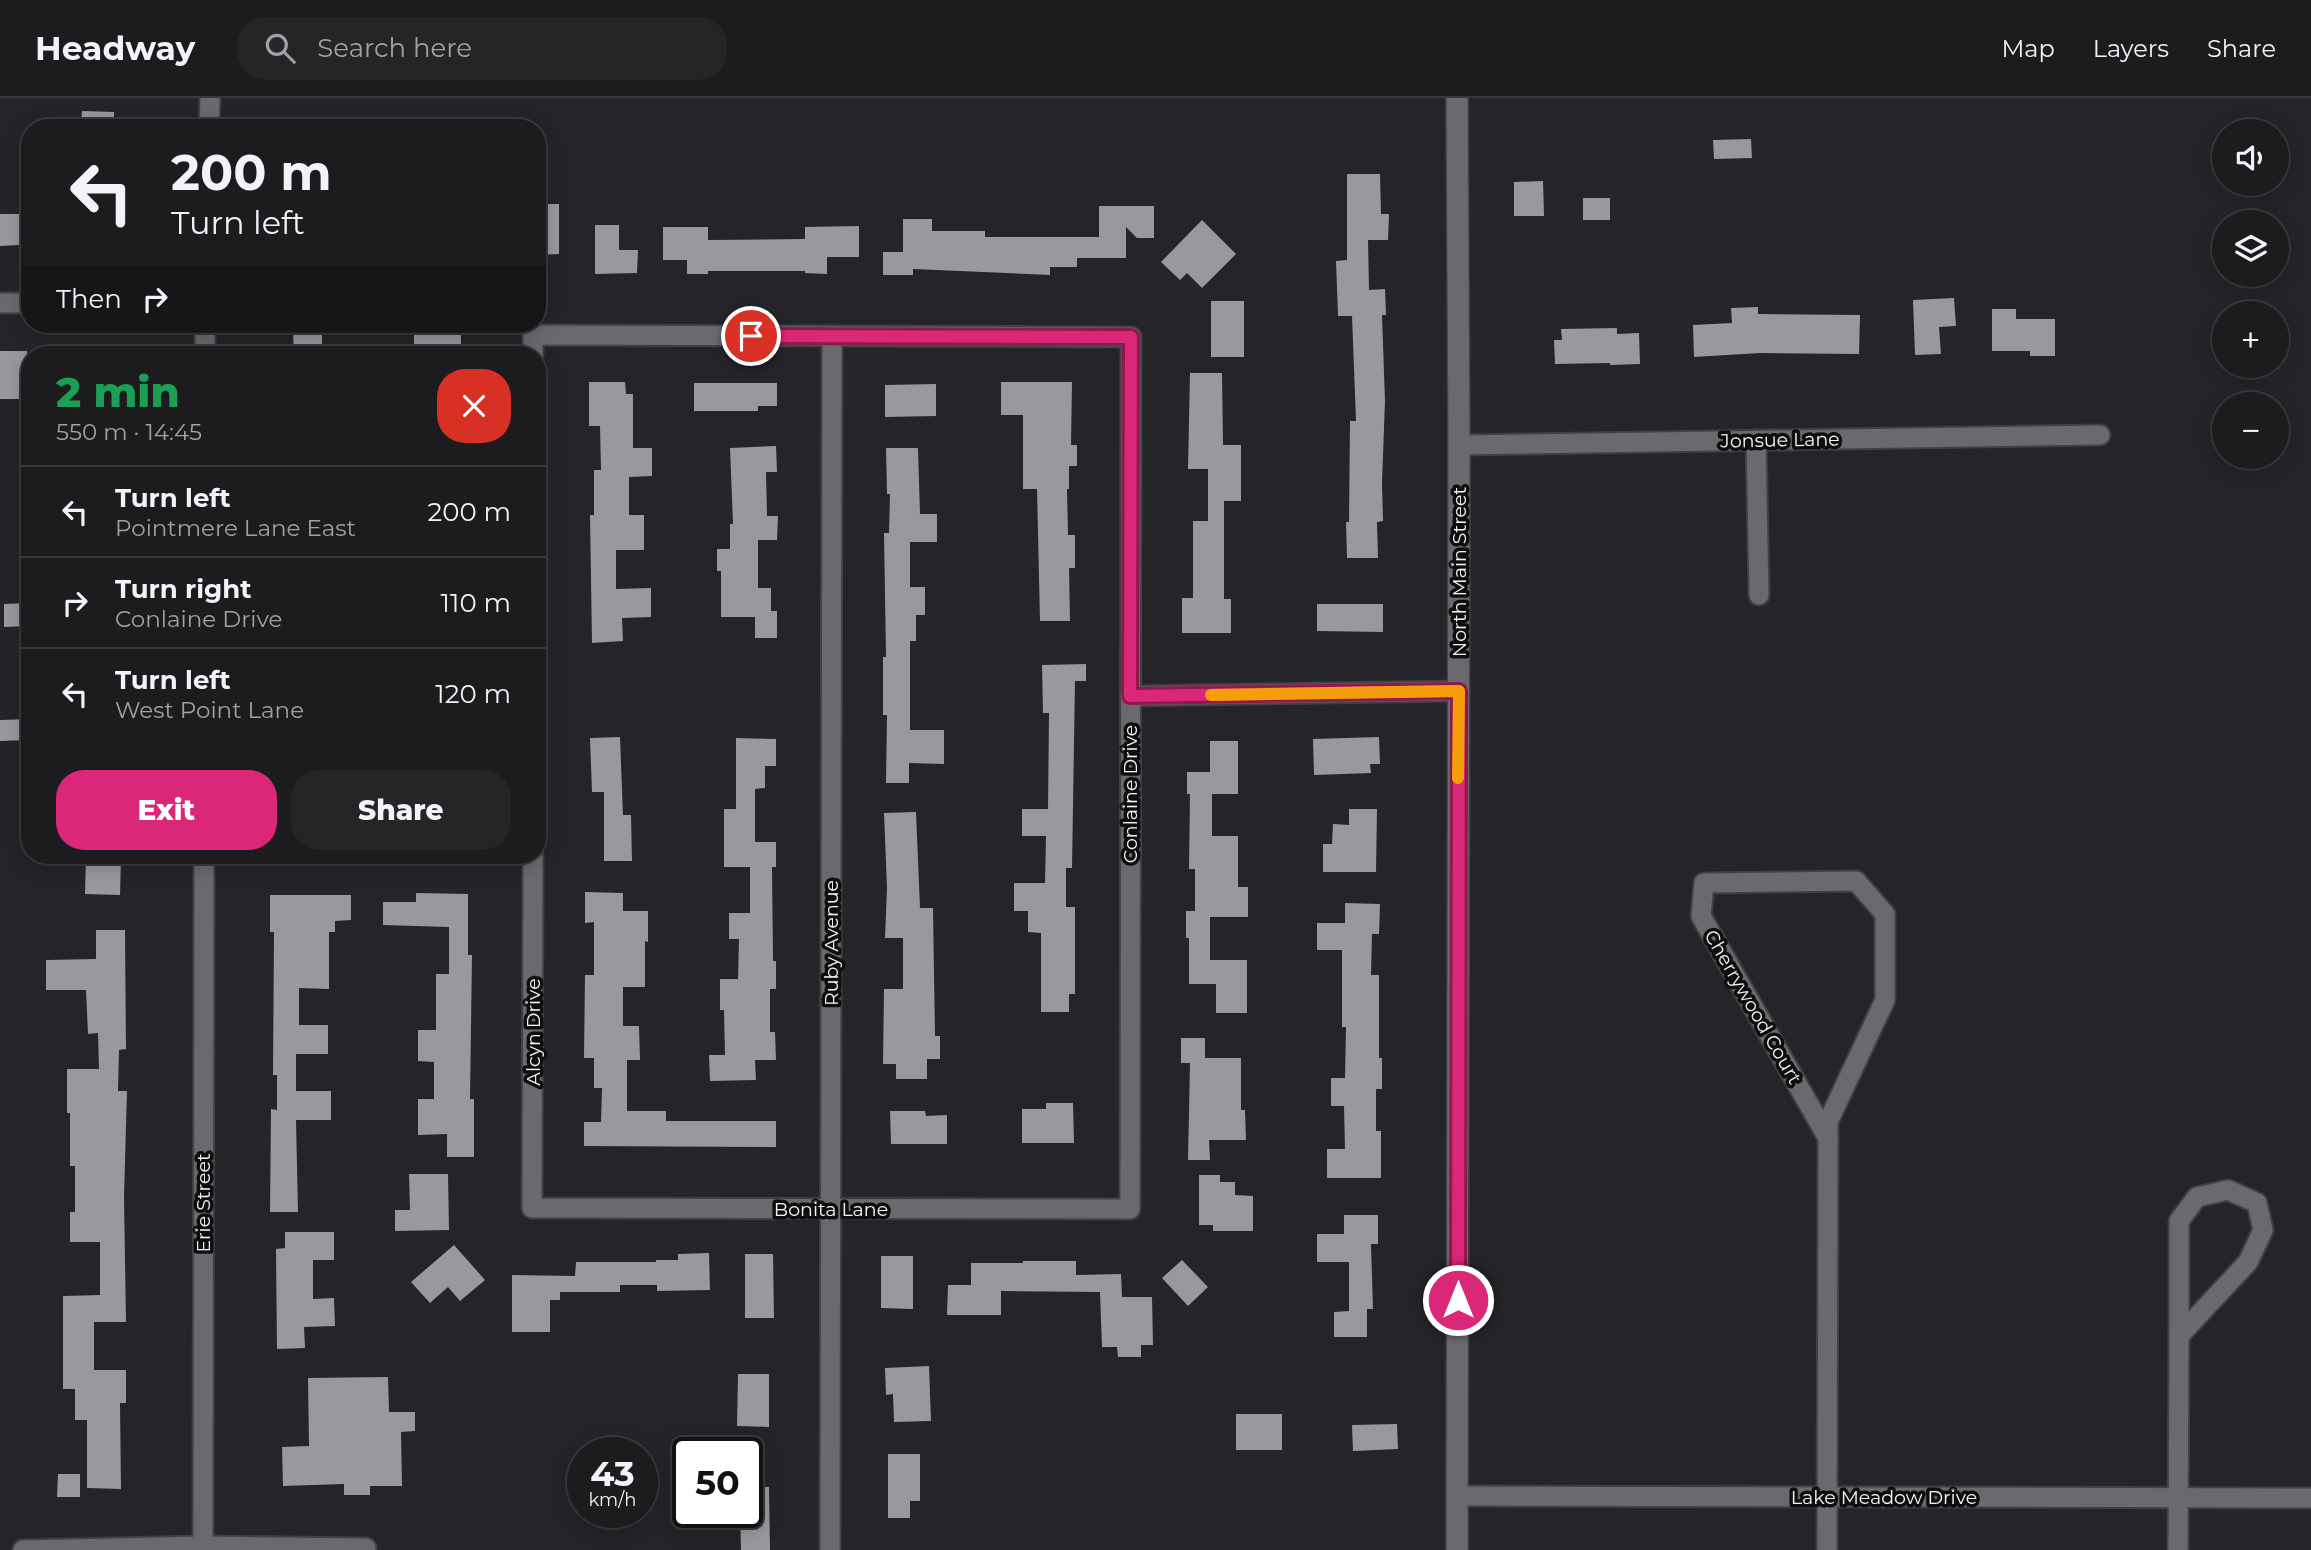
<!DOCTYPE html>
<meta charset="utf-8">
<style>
body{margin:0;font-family:Montserrat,sans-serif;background:#252427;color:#f1f3f6;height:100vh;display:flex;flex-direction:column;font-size:26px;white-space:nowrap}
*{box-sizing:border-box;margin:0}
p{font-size:23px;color:#a0a1a4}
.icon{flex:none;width:38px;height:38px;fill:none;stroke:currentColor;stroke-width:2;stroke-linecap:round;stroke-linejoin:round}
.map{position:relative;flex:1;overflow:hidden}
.drawer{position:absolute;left:21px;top:248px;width:525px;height:518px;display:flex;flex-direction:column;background:#1c1b1e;border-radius:28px;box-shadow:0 4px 18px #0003,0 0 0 2px #3a393c}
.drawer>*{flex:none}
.hud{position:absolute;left:21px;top:21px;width:525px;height:214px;border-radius:28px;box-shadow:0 4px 18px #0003,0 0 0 2px #3a393c;background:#1c1b1e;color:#f1f3f6;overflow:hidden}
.controls{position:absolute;left:2212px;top:21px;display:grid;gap:14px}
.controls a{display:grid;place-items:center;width:77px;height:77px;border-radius:50%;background:#1c1b1e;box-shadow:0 4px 18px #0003,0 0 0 2px #3a393c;font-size:35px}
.speed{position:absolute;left:567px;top:1339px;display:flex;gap:14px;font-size:35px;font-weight:700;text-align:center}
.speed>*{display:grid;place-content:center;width:91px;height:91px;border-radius:50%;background:#1c1b1e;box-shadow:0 4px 18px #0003,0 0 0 2px #3a393c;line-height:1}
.speed small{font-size:18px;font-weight:400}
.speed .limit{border:4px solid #111;border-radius:10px;background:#fff;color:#111}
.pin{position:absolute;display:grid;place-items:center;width:60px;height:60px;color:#fff;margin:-30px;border:4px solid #fff;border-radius:50%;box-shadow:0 2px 7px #0007}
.me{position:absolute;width:77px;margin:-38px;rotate:0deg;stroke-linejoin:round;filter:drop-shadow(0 0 5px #0008)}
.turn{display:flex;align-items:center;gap:24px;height:147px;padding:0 35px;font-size:32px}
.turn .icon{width:91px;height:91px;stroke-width:2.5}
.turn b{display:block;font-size:49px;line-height:60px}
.then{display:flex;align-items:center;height:66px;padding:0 35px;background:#0003;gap:14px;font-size:26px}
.round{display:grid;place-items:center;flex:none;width:74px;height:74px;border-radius:28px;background:#252427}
.head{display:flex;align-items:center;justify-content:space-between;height:119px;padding:0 35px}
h1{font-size:42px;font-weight:800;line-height:52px;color:#1e9e55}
.action{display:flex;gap:14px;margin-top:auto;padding:14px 35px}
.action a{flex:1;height:80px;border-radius:28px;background:#db2777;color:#fff;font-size:28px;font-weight:800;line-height:80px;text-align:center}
.action a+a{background:#252427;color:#f1f3f6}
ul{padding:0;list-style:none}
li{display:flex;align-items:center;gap:21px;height:91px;padding:0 35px;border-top:2px solid #3a393c}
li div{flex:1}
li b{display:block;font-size:26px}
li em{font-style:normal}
header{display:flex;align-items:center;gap:42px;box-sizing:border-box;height:98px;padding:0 35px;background:#1c1b1e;border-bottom:2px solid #3a393c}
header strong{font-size:33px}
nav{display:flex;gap:38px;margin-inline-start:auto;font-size:24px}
.search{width:490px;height:63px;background:#252427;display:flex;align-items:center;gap:18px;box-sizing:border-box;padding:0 24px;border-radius:28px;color:#a0a1a4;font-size:26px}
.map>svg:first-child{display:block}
.building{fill:#97999d}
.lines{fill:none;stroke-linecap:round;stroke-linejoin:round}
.minor-casing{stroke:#414144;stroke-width:23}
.secondary-casing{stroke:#414144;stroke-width:24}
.minor{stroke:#6a6a6e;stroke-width:19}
.secondary{stroke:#6a6a6e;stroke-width:21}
.route-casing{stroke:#8e194d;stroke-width:18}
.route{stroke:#db2777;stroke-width:12}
.slow{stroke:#f59e0b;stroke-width:12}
.labels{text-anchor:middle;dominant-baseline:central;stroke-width:7;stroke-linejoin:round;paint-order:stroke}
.street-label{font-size:19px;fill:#f4f4f7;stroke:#0e0e0f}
</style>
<header>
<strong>Headway</strong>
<div class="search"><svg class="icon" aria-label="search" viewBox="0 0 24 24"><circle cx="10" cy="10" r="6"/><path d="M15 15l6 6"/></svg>Search here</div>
<nav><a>Map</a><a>Layers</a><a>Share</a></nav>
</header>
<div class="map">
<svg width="2311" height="1452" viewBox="0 0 2311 1452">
<rect width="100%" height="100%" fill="#252428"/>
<!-- building -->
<g class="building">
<polygon points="82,13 114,14 114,30 81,30"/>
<polygon points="1751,41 1752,60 1714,61 1713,42"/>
<polygon points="1347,76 1380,76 1381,116 1389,116 1388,142 1368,142 1369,192 1385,191 1386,217 1382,217 1385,303 1382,385 1383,423 1377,424 1378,460 1347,460 1346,424 1349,424 1350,323 1356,323 1352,218 1338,218 1336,163 1347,162"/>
<polygon points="1543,83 1544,118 1514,118 1514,84"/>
<rect x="1583" y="100" width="27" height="22"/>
<polygon points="537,106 559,106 559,156 537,157"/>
<polygon points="1099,108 1154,108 1154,140 1137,140 1126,129 1126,160 1077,160 1077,169 1050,169 1050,177 913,171 913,177 883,177 883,154 903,154 903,121 932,121 932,133 985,133 985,139 1099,139"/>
<polygon points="0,116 19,116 20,147 0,148"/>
<polygon points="1202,122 1236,156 1202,190 1187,175 1180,182 1161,164"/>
<polygon points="595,127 619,127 619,152 638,152 637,175 595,176"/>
<polygon points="859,128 859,159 827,159 827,176 805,175 805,173 708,173 708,176 687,176 687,162 663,162 663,129 708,129 708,142 805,141 805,129"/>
<polygon points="1954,200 1956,228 1939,229 1941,256 1915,257 1913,202"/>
<rect x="1211" y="203" width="33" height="56"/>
<polygon points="1758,209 1758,216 1860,217 1859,256 1760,255 1694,259 1693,227 1732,225 1731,210"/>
<polygon points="1992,211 2016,211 2016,221 2055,221 2055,258 2030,258 2030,253 1992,253"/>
<rect x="414" y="226" width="47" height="29"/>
<polygon points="1617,230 1617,236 1639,235 1640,266 1610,267 1610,265 1555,266 1554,242 1562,242 1561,231"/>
<polygon points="322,231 322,257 294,257 293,232"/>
<polygon points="0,253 27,253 28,301 0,301"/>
<polygon points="1190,275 1222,275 1223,347 1241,347 1241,403 1224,403 1224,501 1231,501 1231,535 1182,535 1182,500 1193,500 1193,423 1208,423 1208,371 1188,371"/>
<polygon points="589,284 625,284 626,296 633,296 633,350 652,350 652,378 629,379 629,417 644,417 644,452 616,452 616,491 651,490 651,519 622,520 623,543 592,545 590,417 594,417 594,372 601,372 600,328 589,328"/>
<polygon points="1001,284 1072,284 1071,347 1077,347 1077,368 1069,368 1069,391 1067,391 1068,437 1075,437 1075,470 1069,470 1070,523 1040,523 1037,391 1023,391 1023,317 1001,317"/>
<polygon points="694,285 777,285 777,308 758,308 758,313 694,313"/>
<polygon points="936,286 936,318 885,319 885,287"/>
<polygon points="776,348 777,374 766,374 767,418 778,418 777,442 758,442 758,490 771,490 771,513 777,513 777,540 755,540 755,519 721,519 721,473 717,473 717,451 730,451 730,426 733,426 730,350"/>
<polygon points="886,350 918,350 920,416 937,416 937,444 910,444 910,489 925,489 925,517 916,517 916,543 910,543 910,632 944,632 944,666 909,665 909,685 886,685 887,617 883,617 883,559 886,559 884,435 889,435 890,396 887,396"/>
<polygon points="30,505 30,528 4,529 4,506"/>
<polygon points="1317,506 1383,506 1383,534 1317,533"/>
<polygon points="1086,566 1086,583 1075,583 1072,770 1066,770 1066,809 1075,809 1075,896 1069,896 1069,914 1041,914 1041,835 1028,834 1028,813 1014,813 1014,785 1045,785 1046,738 1022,738 1022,711 1048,711 1049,615 1043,615 1042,567"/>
<polygon points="30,621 30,642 0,643 0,622"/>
<polygon points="620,639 623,717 631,717 632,763 604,763 604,694 592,694 590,640"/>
<polygon points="1379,639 1380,666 1370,666 1371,675 1314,677 1313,641"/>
<polygon points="736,640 776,641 776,668 765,668 765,690 755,691 755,744 776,744 776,769 772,769 773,863 776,863 776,891 770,891 770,934 775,934 776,962 755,962 756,982 710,983 709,957 725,957 724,912 720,912 720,881 738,881 739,841 729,841 729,815 750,815 750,769 724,769 724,711 736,711"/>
<polygon points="1210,643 1238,643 1238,696 1212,696 1212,738 1238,738 1238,789 1248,789 1248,819 1210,819 1210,862 1247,862 1247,915 1216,915 1216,886 1189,886 1189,840 1186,840 1186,813 1195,813 1195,771 1189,771 1190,696 1187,696 1187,674 1210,674"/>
<polygon points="1349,711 1377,711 1376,774 1323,774 1323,746 1332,746 1333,726 1349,727"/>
<polygon points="916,714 920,810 933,810 935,938 940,938 940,961 927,961 927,981 896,981 896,966 883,966 884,891 903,891 903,840 885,840 887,790 884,715"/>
<polygon points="86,758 121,758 120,797 85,796"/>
<polygon points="585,794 623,795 623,813 648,813 648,844 645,843 645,889 623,889 623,928 639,928 640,962 627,962 627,1013 666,1013 666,1023 776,1023 776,1049 584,1048 584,1024 601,1024 602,990 594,990 594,960 584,960 585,877 594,877 594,824 585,825"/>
<polygon points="416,795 468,796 468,857 472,857 470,1001 474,1001 474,1059 447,1059 447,1036 418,1037 418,1001 434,1001 434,964 418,963 418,932 436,932 436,876 449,876 449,829 383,827 383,804 416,804"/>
<polygon points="270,797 351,797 351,822 335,823 335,834 329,834 329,891 299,890 299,927 328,927 328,956 296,956 296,993 331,993 331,1022 296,1022 298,1114 270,1114 271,1011 277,1012 277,977 273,977 274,834 270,834"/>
<polygon points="1345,805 1380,806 1379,836 1372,836 1371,877 1379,877 1379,960 1382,960 1382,991 1376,991 1376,1033 1381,1033 1381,1080 1327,1080 1327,1051 1345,1051 1344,1008 1331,1008 1331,980 1345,980 1346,929 1342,929 1342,852 1317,852 1317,825 1345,825"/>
<polygon points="96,832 125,832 126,951 119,952 118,993 127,993 124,1099 126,1224 94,1224 94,1272 126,1272 126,1305 120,1305 121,1391 87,1390 87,1322 75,1322 75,1291 63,1291 63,1198 100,1197 100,1144 70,1144 70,1114 75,1114 75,1068 70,1068 70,1015 67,1015 67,971 99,971 98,935 88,936 86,892 46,892 46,862 96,861"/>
<polygon points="1181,940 1205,940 1205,960 1241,960 1241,1012 1245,1012 1246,1042 1209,1042 1210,1062 1188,1062 1190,965 1181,965"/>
<polygon points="1046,1005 1073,1005 1074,1045 1022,1045 1022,1011 1046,1011"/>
<polygon points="890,1013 925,1013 926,1018 947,1017 947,1046 891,1046"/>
<polygon points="409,1076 448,1076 449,1132 395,1133 395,1112 410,1112"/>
<polygon points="1199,1077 1220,1077 1220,1084 1235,1084 1235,1097 1253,1098 1253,1133 1213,1133 1213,1127 1199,1127"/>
<polygon points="1344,1117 1378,1117 1378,1146 1371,1146 1373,1211 1367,1211 1367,1239 1334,1239 1334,1214 1349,1213 1349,1164 1317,1164 1317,1136 1344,1136"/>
<polygon points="285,1134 334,1134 334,1162 313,1162 313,1201 334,1200 335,1228 304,1229 305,1250 277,1251 276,1151 285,1150"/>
<polygon points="454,1147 485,1182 460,1203 448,1189 430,1205 411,1184"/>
<polygon points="709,1155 710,1192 657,1193 657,1187 620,1187 620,1194 560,1194 560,1202 550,1202 550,1234 512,1234 512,1177 575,1178 576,1164 656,1164 656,1162 678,1162 678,1156"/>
<polygon points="745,1156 773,1156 774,1220 745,1220"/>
<polygon points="881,1158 913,1158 913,1211 881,1210"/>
<polygon points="1182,1162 1208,1189 1188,1208 1162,1180"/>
<polygon points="1023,1163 1076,1163 1076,1177 1121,1176 1122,1199 1152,1199 1153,1247 1141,1247 1141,1259 1118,1259 1117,1249 1102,1249 1100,1194 1001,1193 1001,1217 947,1217 948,1187 971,1187 971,1165 1023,1165"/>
<polygon points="929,1268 931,1323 894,1324 893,1296 886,1297 885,1270"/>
<polygon points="738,1276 769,1276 769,1329 737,1328"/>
<polygon points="388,1279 389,1314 415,1314 415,1333 401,1334 402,1388 370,1388 370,1397 344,1397 344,1386 283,1388 282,1349 309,1348 308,1280"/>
<rect x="1236" y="1316" width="46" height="36"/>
<polygon points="1397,1326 1398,1351 1353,1353 1352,1327"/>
<polygon points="888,1356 920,1356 920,1403 910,1403 910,1420 888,1420"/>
<polygon points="58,1376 80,1376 80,1399 57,1399"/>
<polygon points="747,1389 769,1389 770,1452 741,1452 740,1414 747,1414"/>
</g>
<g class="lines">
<!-- minor casing -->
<g class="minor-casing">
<g id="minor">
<polyline points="209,30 210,0"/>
<polyline points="0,205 30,205"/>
<polyline points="205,257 205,226"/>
<polyline points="1756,342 1759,497"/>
<polyline points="1459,347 2100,337"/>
<polyline points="1130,598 1459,593"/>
<polyline points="533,758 532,1110 1130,1111 1131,239 533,237 533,257"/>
<polygon points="1856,783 1885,816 1885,902 1828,1024 1828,1040 1701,818 1704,785"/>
<polygon points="2228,1092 2257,1105 2263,1132 2248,1164 2179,1238 2179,1123 2197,1099"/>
<polyline points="1457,1398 2311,1400"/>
<polyline points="23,1452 203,1448 366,1450"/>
<polyline points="203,1452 204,758"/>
<polyline points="830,1452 832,238"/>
<polyline points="1827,1452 1828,1040"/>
<polyline points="2178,1452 2179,1238"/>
</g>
</g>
<!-- secondary casing -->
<g class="secondary-casing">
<polyline id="secondary" points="1457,1452 1459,347 1457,0"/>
</g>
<!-- minor -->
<use href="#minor" class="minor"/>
<!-- secondary -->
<use href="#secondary" class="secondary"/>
</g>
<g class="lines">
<!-- route casing -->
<g class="route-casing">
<polyline id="route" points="751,238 1131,239 1130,598 1459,593 1458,1202"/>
</g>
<!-- route -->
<use href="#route" class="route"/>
<!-- slow -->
<polyline class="slow" points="1211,597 1459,593 1458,680"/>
</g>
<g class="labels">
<!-- street labels -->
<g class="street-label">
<text transform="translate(1780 342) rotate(-1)">Jonsue Lane</text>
<text transform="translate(1459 474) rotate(-90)">North Main Street</text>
<text transform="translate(1130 696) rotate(-90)">Conlaine Drive</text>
<text transform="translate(831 845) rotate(-90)">Ruby Avenue</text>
<text transform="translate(1753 909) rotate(60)">Cherrywood Court</text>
<text transform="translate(533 934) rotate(-90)">Alcyn Drive</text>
<text transform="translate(203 1105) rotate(-90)">Erie Street</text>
<text x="831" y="1111">Bonita Lane</text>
<text x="1884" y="1399">Lake Meadow Drive</text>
</g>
</g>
</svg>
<div class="controls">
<a><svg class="icon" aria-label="sound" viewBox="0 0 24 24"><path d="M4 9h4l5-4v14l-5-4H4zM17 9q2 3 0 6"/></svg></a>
<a><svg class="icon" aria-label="layers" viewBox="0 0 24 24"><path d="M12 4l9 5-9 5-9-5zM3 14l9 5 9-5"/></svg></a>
<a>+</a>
<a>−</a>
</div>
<div class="speed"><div>43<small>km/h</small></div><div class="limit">50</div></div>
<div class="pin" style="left:751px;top:238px;background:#d93025"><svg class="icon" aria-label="arrive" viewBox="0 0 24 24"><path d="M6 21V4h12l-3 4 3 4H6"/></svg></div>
<svg class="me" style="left:1458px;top:1202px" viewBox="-20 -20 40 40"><circle r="17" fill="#db2777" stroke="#fff" stroke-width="3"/><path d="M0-11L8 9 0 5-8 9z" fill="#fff"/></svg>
<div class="hud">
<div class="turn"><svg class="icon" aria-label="left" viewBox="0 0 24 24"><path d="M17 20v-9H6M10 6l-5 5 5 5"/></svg><div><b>200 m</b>Turn left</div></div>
<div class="then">Then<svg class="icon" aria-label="right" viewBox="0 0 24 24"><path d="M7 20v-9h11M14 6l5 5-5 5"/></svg></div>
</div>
<section class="drawer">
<div class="head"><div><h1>2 min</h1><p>550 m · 14:45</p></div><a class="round" style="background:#d93025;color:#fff"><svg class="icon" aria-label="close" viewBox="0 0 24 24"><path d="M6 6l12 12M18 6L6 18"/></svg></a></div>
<ul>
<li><svg class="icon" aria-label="left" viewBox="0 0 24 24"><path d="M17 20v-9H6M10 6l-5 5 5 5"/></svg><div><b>Turn left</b><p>Pointmere Lane East</p></div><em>200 m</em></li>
<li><svg class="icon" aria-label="right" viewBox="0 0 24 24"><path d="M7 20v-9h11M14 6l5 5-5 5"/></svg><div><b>Turn right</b><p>Conlaine Drive</p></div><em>110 m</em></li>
<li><svg class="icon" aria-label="left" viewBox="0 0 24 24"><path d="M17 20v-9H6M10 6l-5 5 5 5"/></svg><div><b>Turn left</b><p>West Point Lane</p></div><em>120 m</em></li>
</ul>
<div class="action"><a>Exit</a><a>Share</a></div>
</section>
</div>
